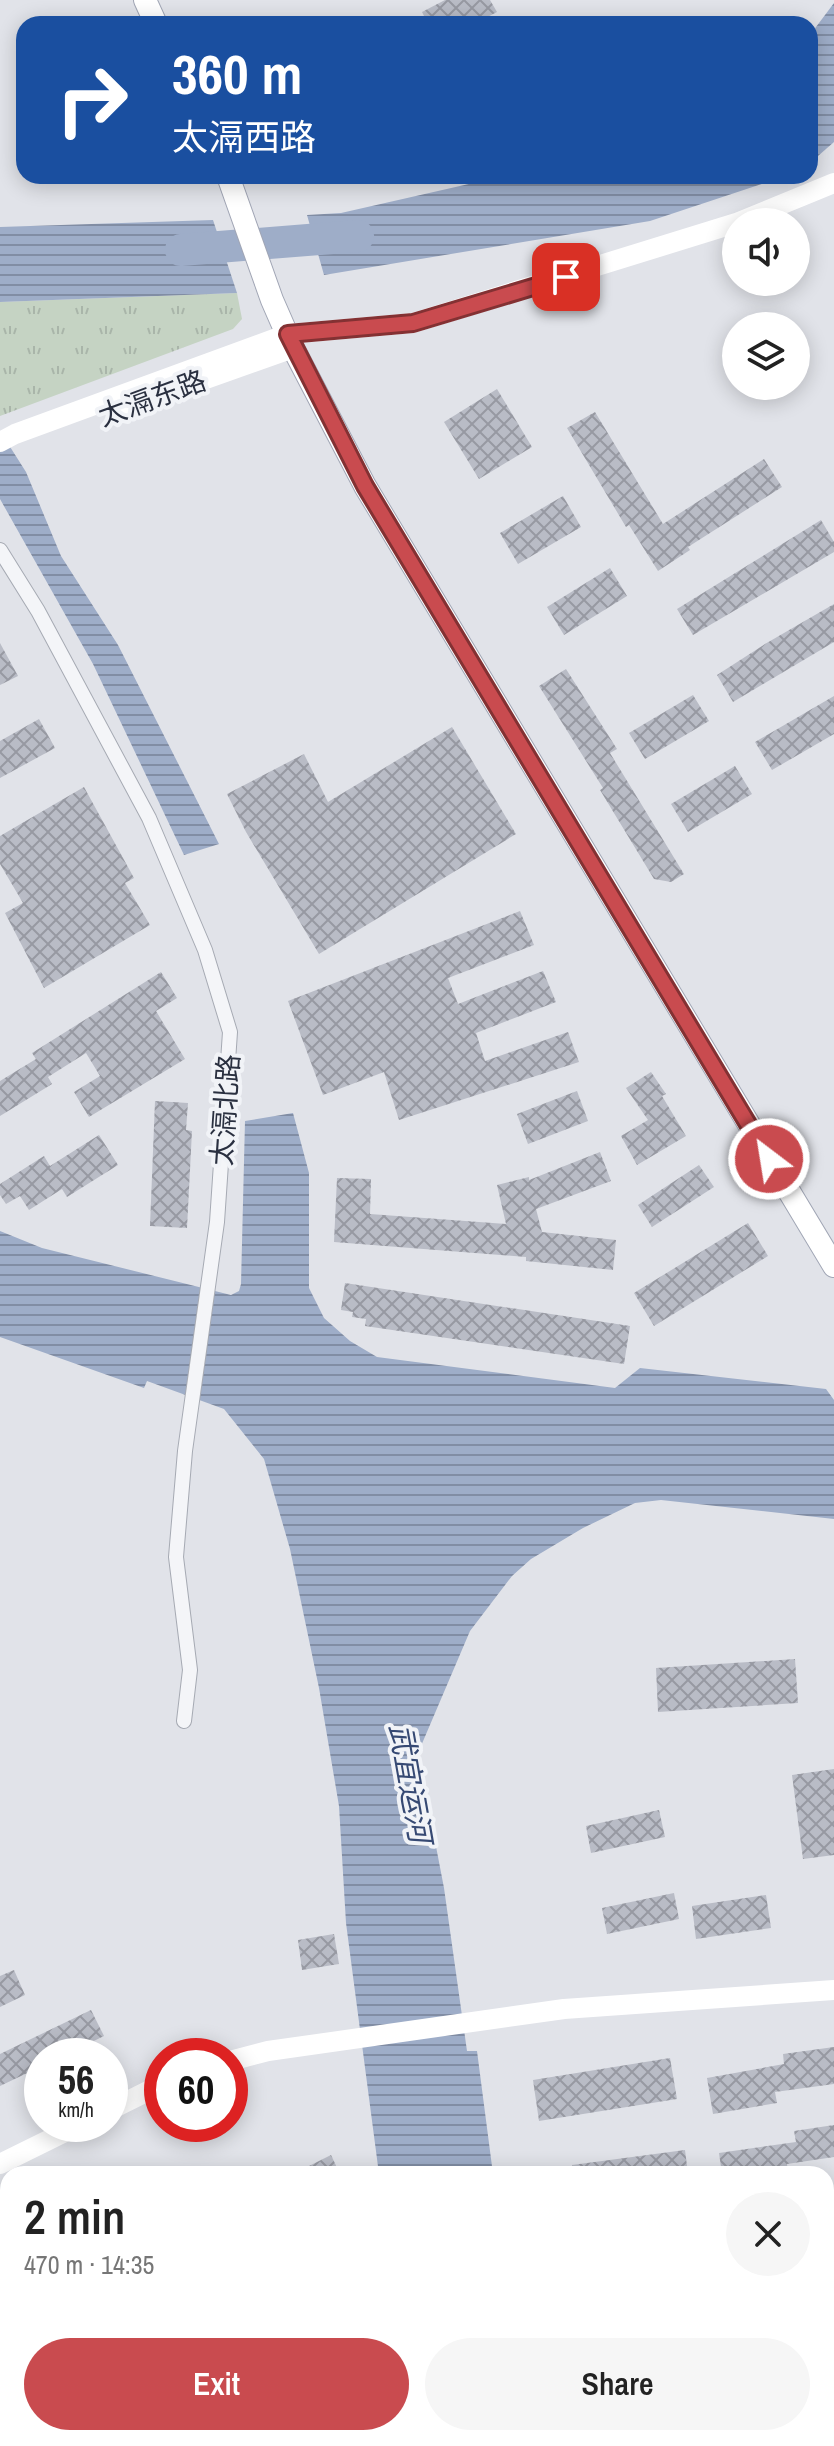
<!DOCTYPE html>
<meta charset="utf-8">
<style>
body{margin:0;font-family:"Archivo Narrow","Noto Sans SC",sans-serif;background:#f6f6f6;color:#222;height:100vh;display:flex;flex-direction:column;font-size:30px;white-space:nowrap}
*{box-sizing:border-box;margin:0}
p{font-size:26px;color:#767676}
.icon{flex:none;width:44px;height:44px;fill:none;stroke:currentColor;stroke-width:2;stroke-linecap:round;stroke-linejoin:round}
.map{position:relative;flex:1;overflow:hidden}
.panel{position:absolute;left:0px;top:2166px;width:834px;height:280px;display:flex;flex-direction:column;background:#fff;border-radius:24px 24px 0 0;box-shadow:0 4px 20px #0003}
.panel>*{flex:none}
.banner{position:absolute;left:16px;top:16px;width:802px;height:168px;border-radius:24px;box-shadow:0 4px 20px #0003;background:#1a4fa0;color:#fff;overflow:hidden}
.tools{position:absolute;left:722px;top:208px;display:grid;gap:16px}
.tools a{display:grid;place-items:center;width:88px;height:88px;border-radius:50%;background:#fff;box-shadow:0 4px 20px #0003;font-size:40px}
.speed{position:absolute;left:24px;top:2038px;display:flex;gap:16px;font-size:40px;font-weight:700;text-align:center}
.speed>*{display:grid;place-content:center;width:104px;height:104px;border-radius:50%;background:#fff;box-shadow:0 4px 20px #0003;line-height:1}
.speed small{font-size:20px;font-weight:400}
.speed .limit{border:12px solid #d22;background:#fff;color:#111}
.pin{position:absolute;display:grid;place-items:center;width:68px;height:68px;color:#fff;margin:-34px;border-radius:16px;box-shadow:0 4px 12px #0006}
.me{position:absolute;width:88px;margin:-44px;rotate:329deg;stroke-linejoin:round;filter:drop-shadow(0 0 6px #0008)}
.turn{display:flex;align-items:center;gap:28px;height:168px;padding:0 24px;font-size:36px}
.turn .icon{width:104px;height:104px;stroke-width:2.5}
.turn b{display:block;font-size:56px;line-height:68px}
.round{display:grid;place-items:center;flex:none;width:84px;height:84px;border-radius:42px;background:#f6f6f6}
.head{display:flex;align-items:center;justify-content:space-between;height:136px;padding:0 24px}
h1{font-size:48px;font-weight:600;line-height:60px}
.button{display:flex;gap:16px;margin-top:auto;padding:16px 24px}
.button a{flex:1;height:92px;border-radius:48px;background:#c94b4f;color:#fff;font-size:32px;font-weight:600;line-height:92px;text-align:center}
.button a+a{background:#f6f6f6;color:#222}
.map>svg:first-child{display:block}
.park{fill:url(#park-tufts)}
.water{fill:url(#water-rules)}
.lines{fill:none;stroke-linecap:round;stroke-linejoin:round}
.river{stroke:#9eadc8;stroke-width:32}
.building{fill:url(#building-cross-hatch)}
.street-casing{stroke:#a6aab3;stroke-width:16}
.primary-casing{stroke:#a1a6b5;stroke-width:24}
.street{stroke:#f4f5f8;stroke-width:14}
.secondary{stroke:#fff;stroke-width:20}
.primary{stroke:#fff;stroke-width:22}
.route-casing{stroke:#833133;stroke-width:20}
.route{stroke:#c94b4f;stroke-width:14}
.labels{text-anchor:middle;dominant-baseline:central;stroke-width:8;stroke-linejoin:round;paint-order:stroke}
.street-label{font-size:28px;fill:#2a3040;stroke:#f1f3f7}
.water-label{font-size:30px;font-style:italic;fill:#364973;stroke:#f1f3f7}
</style>
<div class="map">
<svg width="834" height="2446" viewBox="0 0 834 2446">
<defs>
<pattern id="park-tufts" width="24" height="20" patternUnits="userSpaceOnUse" patternTransform="scale(2)"><rect width="24" height="20" fill="#c5d3c3"/><path d="M3 7l-1-3M5 7V3M7 7l1-3M15 17l-1-3M17 17v-4M19 17l1-3" fill="none" stroke="#a9b5a9"/></pattern>
<pattern id="water-rules" width="6" height="5" patternUnits="userSpaceOnUse" patternTransform="scale(2)"><rect width="6" height="5" fill="#9eadc8"/><path d="M0 2.5h6" fill="none" stroke="#818da4"/></pattern>
<pattern id="building-cross-hatch" width="8" height="8" patternUnits="userSpaceOnUse" patternTransform="scale(2)"><rect width="8" height="8" fill="#b9bcc6"/><path d="M0 0l8 8M0 8l8-8" fill="none" stroke="#9799a2"/></pattern>
</defs>
<rect width="100%" height="100%" fill="#e1e3e9"/>
<!-- park -->
<polygon class="park" points="237,293 242,319 233,329 0,416 0,302"/>
<!-- water -->
<g class="water">
<polygon points="834,3 834,142 810,163 810,35"/>
<polygon points="504,176 786,176 650,221 324,275 307,215 341,213"/>
<polygon points="213,220 237,293 0,302 0,227"/>
<polygon points="0,431 26,472 61,556 118,645 219,844 184,855 93,664 0,499"/>
<polygon points="293,1113 309,1173 309,1288 324,1318 350,1341 377,1357 615,1388 640,1368 826,1389 834,1400 834,1519 661,1500 635,1503 583,1528 531,1559 512,1576 470,1631 418,1753 444,1888 467,2051 477,2051 493,2174 379,2174 346,1923 339,1806 319,1688 290,1549 264,1459 224,1409 147,1381 144,1388 0,1337 0,1231 42,1248 231,1295 239,1291 241,1284 245,1121"/>
<polygon points="419,2438 531,2438 532,2446 421,2446"/>
</g>
<g class="lines">
<!-- river -->
<polyline class="river" points="181,250 358,236"/>
</g>
<!-- building -->
<g class="building">
<polygon points="445,0 490,0 497,12 474,24 428,24 422,12"/>
<polygon points="497,389 532,447 479,479 444,422"/>
<polygon points="595,412 663,524 764,459 782,487 688,547 690,550 658,571 629,525 626,527 567,428"/>
<polygon points="563,496 581,527 518,564 500,533"/>
<polygon points="821,520 834,542 834,552 693,635 677,609"/>
<polygon points="610,568 627,596 564,635 547,607"/>
<polygon points="834,604 834,642 733,702 717,675 765,644"/>
<polygon points="0,643 18,676 0,685"/>
<polygon points="566,669 617,749 610,753 684,874 671,882 654,879 600,790 603,788 539,686"/>
<polygon points="693,695 709,721 645,759 629,733"/>
<polygon points="834,696 834,734 772,770 755,742"/>
<polygon points="39,719 55,748 0,778 0,741"/>
<polygon points="452,727 516,834 319,954 246,832 227,794 304,754 328,802"/>
<polygon points="735,766 752,794 688,832 671,804"/>
<polygon points="84,787 134,878 125,883 150,925 44,988 5,913 23,903 0,864 0,836"/>
<polygon points="520,911 534,945 448,978 458,1004 543,971 556,1002 476,1033 485,1061 568,1032 579,1062 399,1120 384,1072 323,1095 288,1001"/>
<polygon points="161,972 177,998 156,1011 185,1059 89,1117 74,1092 100,1076 86,1053 48,1077 52,1084 0,1116 0,1081 36,1059 32,1053"/>
<polygon points="651,1072 666,1094 662,1096 686,1136 637,1165 621,1136 648,1120 626,1088"/>
<polygon points="577,1091 588,1121 528,1144 517,1114"/>
<polygon points="155,1101 188,1103 186,1130 192,1131 187,1228 150,1226"/>
<polygon points="99,1135 118,1165 67,1197 62,1189 29,1210 20,1196 6,1204 0,1195 0,1184 44,1156 50,1166"/>
<polygon points="600,1152 611,1181 536,1209 542,1232 616,1240 613,1270 526,1261 526,1257 334,1242 337,1178 371,1179 370,1214 506,1224 497,1185 529,1177 529,1180"/>
<polygon points="699,1165 714,1187 652,1227 638,1205"/>
<polygon points="748,1223 768,1256 654,1326 634,1293"/>
<polygon points="345,1283 630,1326 624,1364 365,1326 366,1319 352,1317 353,1312 341,1310"/>
<polygon points="795,1659 798,1703 658,1712 656,1668"/>
<polygon points="834,1769 834,1855 803,1859 792,1775"/>
<polygon points="659,1810 665,1837 591,1853 586,1826"/>
<polygon points="674,1893 679,1919 607,1934 602,1908"/>
<polygon points="766,1895 771,1928 696,1939 692,1906"/>
<polygon points="334,1934 339,1964 302,1970 298,1940"/>
<polygon points="14,1970 25,1995 0,2007 0,1976"/>
<polygon points="91,2010 104,2036 63,2056 42,2056 42,2066 0,2086 0,2054"/>
<polygon points="834,2047 834,2084 775,2092 777,2103 713,2114 707,2078 784,2064 783,2054"/>
<polygon points="670,2058 677,2099 539,2121 533,2080"/>
<polygon points="834,2125 834,2157 787,2164 788,2174 722,2174 719,2153 796,2142 794,2131"/>
<polygon points="685,2150 688,2174 573,2174 572,2165"/>
<polygon points="331,2155 340,2174 293,2174"/>
</g>
<g class="lines">
<!-- street casing -->
<g class="street-casing">
<polyline id="street" points="0,550 38,611 149,818 205,950 230,1032 217,1222 185,1451 176,1557 190,1670 184,1721"/>
</g>
<!-- primary casing -->
<g class="primary-casing">
<g id="primary">
<polyline points="145,0 156,24"/>
<polyline points="228,176 272,300 293,348 365,486 834,1266"/>
</g>
</g>
<!-- street -->
<use href="#street" class="street"/>
<!-- secondary -->
<g class="secondary">
<polyline points="739,222 834,183"/>
<polyline points="124,408 293,348"/>
<polyline points="0,442 15,434 288,334 413,323 736,223"/>
<polyline points="230,2061 268,2051 564,2009 834,1990"/>
<polyline points="110,2110 162,2084"/>
<polyline points="0,2164 81,2124"/>
</g>
<!-- primary -->
<use href="#primary" class="primary"/>
</g>
<g class="lines">
<!-- route casing -->
<g class="route-casing">
<polyline id="route" points="566,277 413,323 288,334 365,486 769,1159"/>
</g>
<!-- route -->
<use href="#route" class="route"/>
</g>
<g class="labels">
<!-- street labels -->
<g class="street-label">
<text transform="translate(152 398) rotate(-20)">太滆东路</text>
<text transform="translate(225 1110) rotate(-86)">太滆北路</text>
</g>
<!-- water labels -->
<g class="water-label">
<text transform="translate(411 1783) rotate(80)">武宜运河</text>
</g>
</g>
</svg>
<div class="tools">
<a><svg class="icon" aria-label="sound" viewBox="0 0 24 24"><path d="M4 9h4l5-4v14l-5-4H4zM17 9q2 3 0 6"/></svg></a>
<a><svg class="icon" aria-label="layers" viewBox="0 0 24 24"><path d="M12 4l9 5-9 5-9-5zM3 14l9 5 9-5"/></svg></a>
</div>
<div class="speed"><div>56<small>km/h</small></div><div class="limit">60</div></div>
<div class="pin" style="left:566px;top:277px;background:#d93025"><svg class="icon" aria-label="arrive" viewBox="0 0 24 24"><path d="M6 21V4h12l-3 4 3 4H6"/></svg></div>
<svg class="me" style="left:769px;top:1159px" viewBox="-20 -20 40 40"><circle r="17" fill="#c94b4f" stroke="#fff" stroke-width="3"/><path d="M0-11L8 9 0 5-8 9z" fill="#fff"/></svg>
<div class="banner">
<div class="turn"><svg class="icon" aria-label="right" viewBox="0 0 24 24"><path d="M7 20v-9h11M14 6l5 5-5 5"/></svg><div><b>360 m</b>太滆西路</div></div>
</div>
<section class="panel">
<div class="head"><div><h1>2 min</h1><p>470 m · 14:35</p></div><a class="round"><svg class="icon" aria-label="close" viewBox="0 0 24 24"><path d="M6 6l12 12M18 6L6 18"/></svg></a></div>
<div class="button"><a>Exit</a><a>Share</a></div>
</section>
</div>
